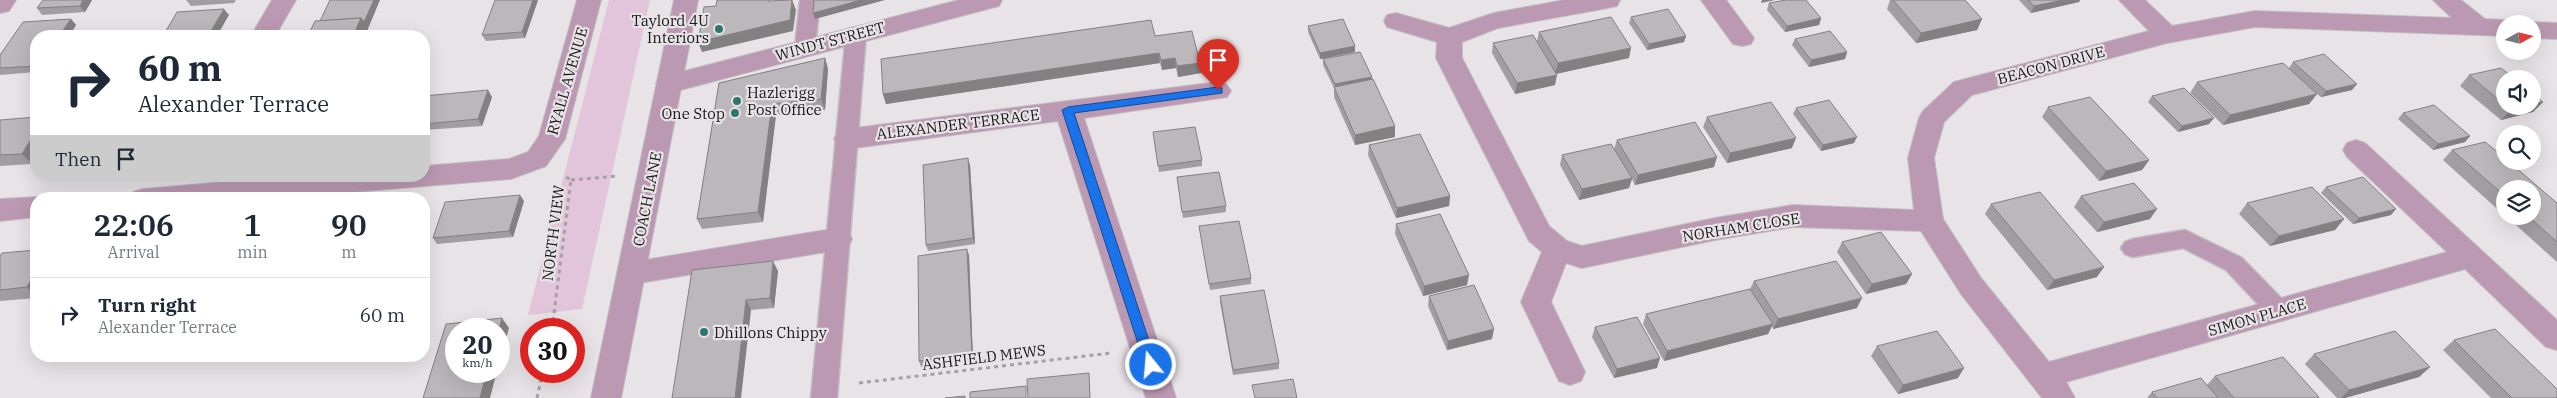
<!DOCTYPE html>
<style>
body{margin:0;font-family:"IBM Plex Serif",serif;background:#f2f2f3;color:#1f2937;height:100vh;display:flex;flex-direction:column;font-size:19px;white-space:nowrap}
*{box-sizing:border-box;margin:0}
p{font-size:16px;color:#747a83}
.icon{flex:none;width:28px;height:28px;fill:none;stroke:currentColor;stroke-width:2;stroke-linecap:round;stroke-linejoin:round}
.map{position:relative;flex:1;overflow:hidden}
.details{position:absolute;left:30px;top:192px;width:400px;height:170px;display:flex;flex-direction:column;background:#fff;border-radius:20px;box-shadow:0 5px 20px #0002}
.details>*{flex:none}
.banner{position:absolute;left:30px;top:30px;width:400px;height:152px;border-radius:20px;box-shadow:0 5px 20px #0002;background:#fff;color:#1f2937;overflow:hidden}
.needle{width:32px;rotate:82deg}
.tools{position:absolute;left:2496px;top:15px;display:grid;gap:10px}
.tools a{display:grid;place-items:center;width:45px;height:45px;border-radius:50%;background:#fff;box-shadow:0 5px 20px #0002;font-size:25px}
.speed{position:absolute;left:445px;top:318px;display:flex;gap:10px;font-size:25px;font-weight:700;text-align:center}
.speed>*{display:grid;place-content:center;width:65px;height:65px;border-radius:50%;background:#fff;box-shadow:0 5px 20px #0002;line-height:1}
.speed small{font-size:12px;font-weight:400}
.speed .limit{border:8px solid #d22;background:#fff;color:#111}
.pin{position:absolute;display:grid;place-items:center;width:42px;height:42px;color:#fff;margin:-51px -21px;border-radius:50% 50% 50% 0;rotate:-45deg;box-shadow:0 0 5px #0007}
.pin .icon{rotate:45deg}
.me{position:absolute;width:55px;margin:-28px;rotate:343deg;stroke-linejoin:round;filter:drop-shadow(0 0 4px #0008)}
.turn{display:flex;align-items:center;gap:18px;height:105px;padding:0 25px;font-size:22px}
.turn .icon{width:65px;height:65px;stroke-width:2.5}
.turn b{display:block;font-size:35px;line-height:42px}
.then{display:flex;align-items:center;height:48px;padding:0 25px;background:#0003;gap:10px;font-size:19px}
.eta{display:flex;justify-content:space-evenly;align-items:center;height:85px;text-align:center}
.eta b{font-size:30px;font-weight:600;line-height:35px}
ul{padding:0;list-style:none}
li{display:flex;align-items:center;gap:15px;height:75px;padding:0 25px;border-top:1px solid #e0e1e3}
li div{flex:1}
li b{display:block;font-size:19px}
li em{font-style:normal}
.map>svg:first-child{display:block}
.green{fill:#e2c5da}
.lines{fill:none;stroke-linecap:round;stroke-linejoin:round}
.service-casing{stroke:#c2bec1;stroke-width:3}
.minor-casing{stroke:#c2bec1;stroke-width:2}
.tertiary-casing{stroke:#c2bec1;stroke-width:2}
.path{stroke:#a4a1a4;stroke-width:3;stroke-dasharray:4 4;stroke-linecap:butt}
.service{fill:#bb99b2;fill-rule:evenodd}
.minor{fill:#bb99b2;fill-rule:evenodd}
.tertiary{fill:#bb99b2;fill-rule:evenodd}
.wall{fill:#a19da0}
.shaded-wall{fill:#838082}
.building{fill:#bbb7ba;stroke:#838082}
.route{fill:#1a73e8;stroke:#114b97}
.poi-dot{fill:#2e766e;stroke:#e7e3e6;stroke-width:2}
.labels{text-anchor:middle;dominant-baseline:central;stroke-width:4.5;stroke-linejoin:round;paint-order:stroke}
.poi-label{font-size:15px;fill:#191819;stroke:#e7e3e6;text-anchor:end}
.street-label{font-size:15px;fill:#191819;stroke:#e7e3e6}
</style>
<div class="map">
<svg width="2557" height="398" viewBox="0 0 2557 398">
<rect width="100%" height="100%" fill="#e7e3e6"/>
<!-- green -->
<polygon class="green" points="609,0 650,0 582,309 528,315"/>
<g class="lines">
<!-- service casing -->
<g class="service-casing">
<g id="service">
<polygon points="800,0 820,0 815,47 812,52 805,54 798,52 795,47"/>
<polygon points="856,27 863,29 866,34 837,398 811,398 846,34 849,29"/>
<polygon points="2185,230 2242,258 2287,304 2291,311 2287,318 2279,321 2271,318 2226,270 2183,248 2133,257 2125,254 2121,248 2125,242 2133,239"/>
</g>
</g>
<!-- minor casing -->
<g class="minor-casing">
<g id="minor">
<polygon points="0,0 16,0 9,11 0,13"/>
<polygon points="272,0 296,0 275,36 251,36"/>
<polygon points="577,0 601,0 565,139 546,166 511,179 270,199 129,199 133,192 143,189 294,176 424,176 424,166 509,159 528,152 539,136"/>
<polygon points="959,0 1002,0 999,6 669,93 660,90 656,84 660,78 669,75"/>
<polygon points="1564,0 1620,0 1617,6 1608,8 1498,28 1462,42 1462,58 1549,226 1567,241 1582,246 1715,218 1793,205 1914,210 1908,158 1919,118 1923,111 1954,82 2149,31 2119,0 2145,0 2172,26 2255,11 2452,18 2433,0 2461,0 2485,19 2505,20 2515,24 2505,24 2505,36 2255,27 2167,43 1972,95 1944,122 1934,158 1943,219 1981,278 2049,362 2447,252 2347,157 2343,150 2347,143 2356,140 2365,143 2557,320 2557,350 2546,347 2465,269 2066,382 2075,398 2042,398 1961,294 1921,231 1793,227 1715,240 1582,268 1566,263 1551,302 1585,372 1581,381 1570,385 1559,381 1521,302 1542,252 1529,241 1436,58 1437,42 1387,27 1384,21 1387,15 1396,13 1449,28 1494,13"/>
<polygon points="1701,0 1726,0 1754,38 1751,44 1742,46 1733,44"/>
<polygon points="2532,22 2557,23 2557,39 2532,38 2532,24 2525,24"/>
<polygon points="1218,82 1227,85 1231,91 1227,97 1084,118 1176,398 1146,398 1058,121 847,149 838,146 834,139 838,132 847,129"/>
<polygon points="36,197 43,199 36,199 36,217 0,221 0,199"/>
<polygon points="838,228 848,231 852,239 848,247 838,250 633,284 623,281 619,273 623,265 633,262"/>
</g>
</g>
<!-- tertiary casing -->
<g class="tertiary-casing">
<polygon id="tertiary" points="674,0 698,0 621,398 591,398"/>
</g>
<!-- path -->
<g class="path">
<polyline points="571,180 618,176"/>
<polyline points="552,329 571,180 563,175"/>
<polyline points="859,383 1111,353"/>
<polyline points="537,398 543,371"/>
</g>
<!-- service -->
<use href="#service" class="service"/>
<!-- minor -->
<use href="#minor" class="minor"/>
<!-- tertiary -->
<use href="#tertiary" class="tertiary"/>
</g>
<!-- wall -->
<g class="wall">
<polygon points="92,0 85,12 42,15 37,8"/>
<polygon points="186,0 236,0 234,3 191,6"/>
<polygon points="538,0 525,38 486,41 482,35"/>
<polygon points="1890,0 1965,0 1982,19 1977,30 1916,43 1887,9"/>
<polygon points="2019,0 2080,0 2079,2 2031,13"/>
<polygon points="1769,3 1821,18 1819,25 1785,32 1767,10"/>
<polygon points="1631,17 1686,36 1684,42 1647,50 1629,23"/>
<polygon points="71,19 76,25 69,36 36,36 36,72 0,75 0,55 23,22"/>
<polygon points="1308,26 1355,52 1320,59 1308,32"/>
<polygon points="1539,32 1629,58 1556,74 1555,85 1515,94 1492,53 1493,43 1537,41"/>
<polygon points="1155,36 1201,73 1178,77 1176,68 1162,70 1160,63 886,104 883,94"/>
<polygon points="1795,39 1847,52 1845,59 1809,67 1792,45"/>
<polygon points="825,58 828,69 825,110 776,115 763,222 702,229 697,219 719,83"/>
<polygon points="1323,59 1372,77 1372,79 1395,137 1355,145 1334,97 1334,88 1323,65"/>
<polygon points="2293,62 2352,90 2321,97 2317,94 2309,104 2223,125 2190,93 2197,82 2289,68"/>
<polygon points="2469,75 2505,79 2505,106 2532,106 2543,102 2533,112 2501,120 2460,86"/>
<polygon points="424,96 492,97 482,126 424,130"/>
<polygon points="2152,96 2214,118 2209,124 2178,132 2148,102"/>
<polygon points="2048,107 2149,160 2142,170 2099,181 2042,117"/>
<polygon points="1796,108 1854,143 1821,151 1793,114"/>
<polygon points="2403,113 2470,136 2465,142 2433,150 2398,119"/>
<polygon points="1707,117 1792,148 1727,163 1703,127"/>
<polygon points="0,120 32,164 0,166"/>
<polygon points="1154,138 1202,160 1202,166 1159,172"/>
<polygon points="1617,140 1714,167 1635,185 1632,179 1629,188 1579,200 1560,165 1562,155 1614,149"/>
<polygon points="1369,145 1450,196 1449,206 1396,218 1368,155"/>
<polygon points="2452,150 2557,203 2557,262 2506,216 2532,216 2505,189 2505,216 2443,160"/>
<polygon points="970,165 975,244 928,251 926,245"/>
<polygon points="1177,177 1226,206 1226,212 1183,218"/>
<polygon points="2326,187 2391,215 2353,224 2321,193"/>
<polygon points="2081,196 2150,219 2097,232 2074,207"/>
<polygon points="524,201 513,237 437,244 433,238"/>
<polygon points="2247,203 2344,219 2335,230 2270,246 2239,214"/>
<polygon points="1991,204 2097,277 2047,290 1985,214"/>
<polygon points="1396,224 1467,285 1423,296 1395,234"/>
<polygon points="1199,226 1251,278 1251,284 1210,290"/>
<polygon points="1842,242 1912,274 1906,284 1866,294 1837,252"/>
<polygon points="36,250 36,298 0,301 0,256"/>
<polygon points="969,255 973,360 921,367 919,361"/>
<polygon points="692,270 778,271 774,308 751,310"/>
<polygon points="1754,281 1857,308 1773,329 1772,326 1768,334 1664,361 1643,324 1646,314 1750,289"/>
<polygon points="1220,296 1279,363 1279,369 1233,375 1220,302"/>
<polygon points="1429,296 1492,339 1447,350 1428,306"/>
<polygon points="1595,327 1657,368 1614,378 1592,337"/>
<polygon points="2454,340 2557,398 2491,398 2443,350"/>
<polygon points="1877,346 1958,378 1898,394 1871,356"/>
<polygon points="2314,354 2430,367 2419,377 2345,398 2337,398 2305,364"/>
<polygon points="2215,376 2319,397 2319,398 2147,398 2152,392 2207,385"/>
</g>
<!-- shaded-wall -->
<g class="shaded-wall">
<polygon points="83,0 92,0 85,12 80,6"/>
<polygon points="374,0 380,0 365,36 353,36 361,18"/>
<polygon points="533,0 538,0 525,38 522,32"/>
<polygon points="792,0 796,10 793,31 702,52 698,42"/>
<polygon points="861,0 885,0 815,19 813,13"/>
<polygon points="1762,0 1775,0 1761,3"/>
<polygon points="2064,0 2080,0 2079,2 2031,13 2034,6"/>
<polygon points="224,9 229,15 217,36 208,36"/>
<polygon points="1821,18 1819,25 1785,32 1787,26"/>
<polygon points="71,19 76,25 69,36 59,36"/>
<polygon points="1982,19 1977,30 1916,43 1921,33"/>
<polygon points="1686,36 1684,42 1647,50 1649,44"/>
<polygon points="1355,46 1355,52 1320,59 1320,53"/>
<polygon points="1631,48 1629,58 1555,74 1558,63"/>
<polygon points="1847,52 1845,59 1809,67 1811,60"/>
<polygon points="1159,53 1160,63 886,104 883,94"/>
<polygon points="825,58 828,69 825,110 821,99"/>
<polygon points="1175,58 1176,68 1162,70 1161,60"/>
<polygon points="1200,63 1201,73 1178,77 1177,66"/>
<polygon points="1557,75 1555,85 1515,94 1517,83"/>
<polygon points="1372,77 1372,83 1335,91 1335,84"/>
<polygon points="2357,84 2352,90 2321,97 2326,91"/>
<polygon points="488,90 492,97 482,126 478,119"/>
<polygon points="2317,94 2309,104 2223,125 2230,115"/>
<polygon points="2543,102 2533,112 2501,120 2511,110 2525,106 2532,106 2532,104"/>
<polygon points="772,104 776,115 763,222 758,212"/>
<polygon points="2214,118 2209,124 2178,132 2182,126"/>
<polygon points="1395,126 1395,137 1355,145 1355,135"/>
<polygon points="36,131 36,158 32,164 22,154"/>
<polygon points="2470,136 2465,142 2433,150 2438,144"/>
<polygon points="1857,137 1854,143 1821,151 1823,145"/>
<polygon points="1796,138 1792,148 1727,163 1730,153"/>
<polygon points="1717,157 1714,167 1635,185 1638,175"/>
<polygon points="968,158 970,165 975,244 973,238"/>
<polygon points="2149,160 2142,170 2099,181 2106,171"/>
<polygon points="1632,178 1629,188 1579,200 1582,189"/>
<polygon points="520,195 524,201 513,237 509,231"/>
<polygon points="1450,196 1449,206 1396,218 1397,208"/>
<polygon points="2157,209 2150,219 2097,232 2104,222"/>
<polygon points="2396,209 2391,215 2353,224 2359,218"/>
<polygon points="2344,219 2335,230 2270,246 2279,236"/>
<polygon points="967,249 969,255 973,360 972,354"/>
<polygon points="773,261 778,271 774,308 770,298"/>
<polygon points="2104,267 2097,277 2047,290 2054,280"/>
<polygon points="36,271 36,291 31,292 27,287"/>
<polygon points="1912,274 1906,284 1866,294 1872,284"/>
<polygon points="1469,275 1467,285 1423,296 1424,286"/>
<polygon points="1862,298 1857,308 1773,329 1778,319"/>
<polygon points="746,300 751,310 741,398 735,398"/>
<polygon points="502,318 509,328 499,364 499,329"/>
<polygon points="1773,324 1768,334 1664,361 1667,351"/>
<polygon points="1494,329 1492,339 1447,350 1448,341"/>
<polygon points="1660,358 1657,368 1614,378 1617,369"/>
<polygon points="2430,367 2419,377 2345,398 2341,398 2349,390"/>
<polygon points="1964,368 1958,378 1898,394 1903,385"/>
<polygon points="487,371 497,371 490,398 480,398"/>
</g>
<!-- building -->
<g class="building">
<polygon points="43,0 83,0 80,6 37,8"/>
<polygon points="330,0 374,0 364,22 361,18 320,21"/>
<polygon points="495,0 533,0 522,32 482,35"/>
<polygon points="717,0 769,0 768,1 792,0 790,20 698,42 704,7 716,6"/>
<polygon points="814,0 861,0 813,13"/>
<polygon points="1786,0 1806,0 1821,18 1787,26 1769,3"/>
<polygon points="1893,0 1965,0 1982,19 1921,33"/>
<polygon points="2028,0 2064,0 2034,6"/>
<polygon points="224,9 208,36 163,36 177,12"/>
<polygon points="1668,9 1686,36 1649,44 1631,17"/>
<polygon points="1611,17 1631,48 1558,63 1539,32"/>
<polygon points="361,18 353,36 308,36 315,21"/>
<polygon points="71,19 59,36 36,36 36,66 0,68 0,55 23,22"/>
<polygon points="1343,19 1355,46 1320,53 1308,26"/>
<polygon points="1151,20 1155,36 1192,31 1200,63 1177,66 1175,58 1161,60 1159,53 883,94 881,59"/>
<polygon points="1830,31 1847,52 1811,60 1795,39"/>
<polygon points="1533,35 1557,75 1517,83 1493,43"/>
<polygon points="1360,52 1372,77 1335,84 1323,59"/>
<polygon points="2324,54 2357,84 2326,91 2293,62"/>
<polygon points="825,58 821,99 772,104 758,212 697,219 719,83"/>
<polygon points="2283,63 2317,94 2230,115 2197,82"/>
<polygon points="2501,68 2515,79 2505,79 2505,105 2469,75"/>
<polygon points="1373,79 1395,126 1355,135 1334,87"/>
<polygon points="2184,88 2214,118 2182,126 2152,96"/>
<polygon points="488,90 478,119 424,124 424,96"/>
<polygon points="2532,93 2543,102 2532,104"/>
<polygon points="2090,97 2149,160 2106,171 2048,107"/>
<polygon points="1829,100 1857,137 1823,145 1796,108"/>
<polygon points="1771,102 1796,138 1730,153 1707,117"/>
<polygon points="2434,105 2470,136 2438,144 2403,113"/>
<polygon points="2506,106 2525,106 2511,110"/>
<polygon points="36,117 36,131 22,154 0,155 0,120"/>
<polygon points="1695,122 1717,157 1638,175 1617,140"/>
<polygon points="1195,127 1202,160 1158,166 1153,132"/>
<polygon points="1420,134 1450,196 1397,208 1369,145"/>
<polygon points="2485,142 2505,158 2505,161 2508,161 2557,203 2557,242 2528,216 2532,216 2532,189 2505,189 2505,196 2452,150"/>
<polygon points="1611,144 1632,178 1582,189 1562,155"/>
<polygon points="968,158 973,238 926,245 923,165"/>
<polygon points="1219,172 1226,206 1182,212 1177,177"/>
<polygon points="2363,177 2396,209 2359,218 2326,187"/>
<polygon points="2134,183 2157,209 2104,222 2081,196"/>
<polygon points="2312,187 2344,219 2279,236 2247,203"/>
<polygon points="2040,192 2104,267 2054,280 1991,204"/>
<polygon points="520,195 509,231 433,238 445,202"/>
<polygon points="1440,214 1469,275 1424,286 1396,224"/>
<polygon points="1239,221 1251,278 1209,284 1199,226"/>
<polygon points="1881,232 1912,274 1872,284 1842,242"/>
<polygon points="967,249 972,354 919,361 918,256"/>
<polygon points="36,250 36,271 27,287 0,290 0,256 2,253"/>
<polygon points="773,261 770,298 746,300 735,398 672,398 692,270"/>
<polygon points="1836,261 1862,298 1778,319 1754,281"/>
<polygon points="36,283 36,291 31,292"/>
<polygon points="1474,285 1494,329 1448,341 1429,296"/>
<polygon points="1750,289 1773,324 1667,351 1646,314"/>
<polygon points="1264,290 1279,363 1233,370 1220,296"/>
<polygon points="1637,317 1660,358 1617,369 1595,327"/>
<polygon points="502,318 499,329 456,329 456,371 487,371 480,398 423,398 446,324"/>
<polygon points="2495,329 2557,389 2557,398 2512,398 2454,340"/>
<polygon points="1937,331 1964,368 1903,385 1877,346"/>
<polygon points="2395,331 2430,367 2349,390 2314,354"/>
<polygon points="2283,357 2319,397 2317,398 2234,398 2215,376"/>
<polygon points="1089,373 1090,398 1028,398 1027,379"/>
<polygon points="2201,378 2218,398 2157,398 2152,392"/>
<polygon points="1293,379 1297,398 1255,398 1252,385"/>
<polygon points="1026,386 1026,398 970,398 970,392"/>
<polygon points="965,396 965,398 945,398"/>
</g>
<!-- route -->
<polygon class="route" points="1218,87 1222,88 1222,93 1074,113 1157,365 1151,370 1145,365 1062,110 1068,107"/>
<!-- markers -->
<g class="poi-dot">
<circle cx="719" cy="29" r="5"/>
<circle cx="737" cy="101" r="5"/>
<circle cx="735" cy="113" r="5"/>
<circle cx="704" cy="332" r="5"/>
</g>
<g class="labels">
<!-- poi labels -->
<g class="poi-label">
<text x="709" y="20">Taylord 4U<tspan x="709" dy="17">Interiors</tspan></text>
<text x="747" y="92" text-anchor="start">Hazlerigg<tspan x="747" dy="17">Post Office</tspan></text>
<text x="725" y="113">One Stop</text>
<text x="714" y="332" text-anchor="start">Dhillons Chippy</text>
</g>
<!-- street labels -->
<g class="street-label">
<text transform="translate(830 41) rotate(-15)">WINDT STREET</text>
<text transform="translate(2051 65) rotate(-15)">BEACON DRIVE</text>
<text transform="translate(567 81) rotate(-74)">RYALL AVENUE</text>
<text transform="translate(958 124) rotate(-7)">ALEXANDER TERRACE</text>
<text transform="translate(647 199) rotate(-79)">COACH LANE</text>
<text transform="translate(1741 227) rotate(-9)">NORHAM CLOSE</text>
<text transform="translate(553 233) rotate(-83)">NORTH VIEW</text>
<text transform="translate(2257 317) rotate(-16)">SIMON PLACE</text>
<text transform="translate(984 357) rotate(-7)">ASHFIELD MEWS</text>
</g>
</g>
</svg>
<div class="tools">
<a><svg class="needle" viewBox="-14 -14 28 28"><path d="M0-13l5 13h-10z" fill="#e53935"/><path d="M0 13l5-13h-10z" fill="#747a83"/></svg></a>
<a><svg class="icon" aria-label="sound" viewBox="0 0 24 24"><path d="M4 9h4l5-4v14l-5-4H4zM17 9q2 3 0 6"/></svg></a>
<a><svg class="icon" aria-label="search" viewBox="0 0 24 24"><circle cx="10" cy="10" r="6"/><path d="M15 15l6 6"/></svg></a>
<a><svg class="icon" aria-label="layers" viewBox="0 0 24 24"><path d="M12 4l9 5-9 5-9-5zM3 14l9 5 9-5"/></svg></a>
</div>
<div class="speed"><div>20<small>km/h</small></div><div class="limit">30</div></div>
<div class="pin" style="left:1218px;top:90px;background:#d93025"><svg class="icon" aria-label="arrive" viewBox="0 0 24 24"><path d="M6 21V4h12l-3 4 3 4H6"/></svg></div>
<svg class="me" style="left:1151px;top:365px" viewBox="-20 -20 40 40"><circle r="17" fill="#1a73e8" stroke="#fff" stroke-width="3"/><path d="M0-11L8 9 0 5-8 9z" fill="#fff"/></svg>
<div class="banner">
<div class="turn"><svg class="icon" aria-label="right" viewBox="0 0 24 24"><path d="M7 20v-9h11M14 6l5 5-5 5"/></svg><div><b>60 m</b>Alexander Terrace</div></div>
<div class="then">Then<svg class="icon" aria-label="arrive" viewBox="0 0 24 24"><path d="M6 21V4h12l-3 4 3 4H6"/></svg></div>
</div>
<section class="details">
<div class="eta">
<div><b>22:06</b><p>Arrival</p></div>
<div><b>1</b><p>min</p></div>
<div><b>90</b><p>m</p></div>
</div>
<ul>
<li><svg class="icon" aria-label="right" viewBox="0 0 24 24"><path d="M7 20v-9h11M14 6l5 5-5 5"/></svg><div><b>Turn right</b><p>Alexander Terrace</p></div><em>60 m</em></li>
</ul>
</section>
</div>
